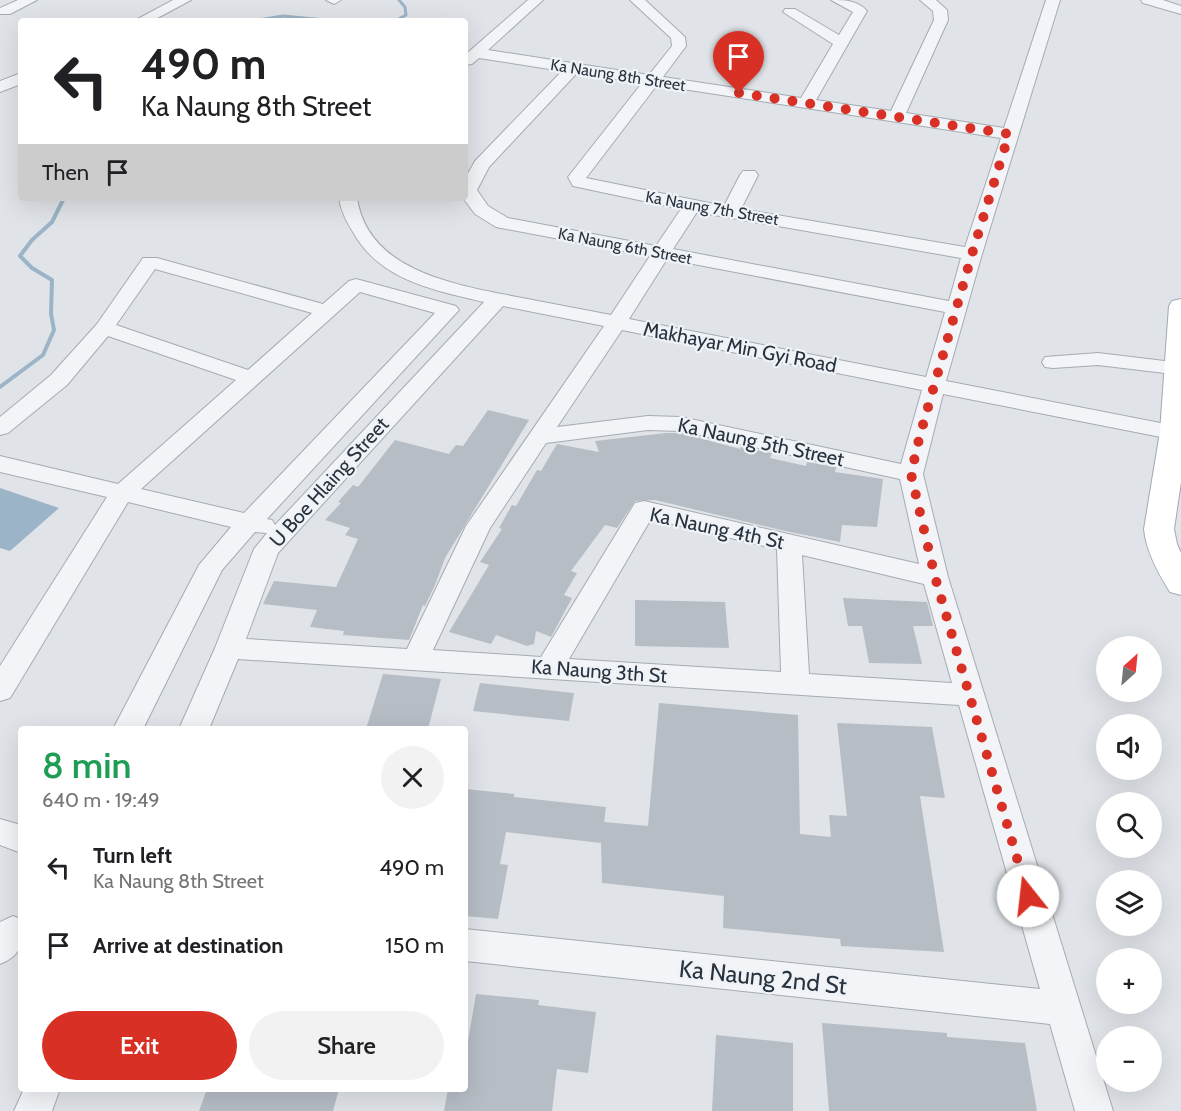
<!DOCTYPE html>
<meta charset="utf-8">
<style>
body{margin:0;font-family:Cabin,sans-serif;background:#f2f2f2;color:#202124;height:100vh;display:flex;flex-direction:column;font-size:22px;white-space:nowrap}
*{box-sizing:border-box;margin:0}
p{font-size:20px;color:#757577}
.icon{flex:none;width:33px;height:33px;fill:none;stroke:currentColor;stroke-width:2;stroke-linecap:round;stroke-linejoin:round}
.map{position:relative;flex:1;overflow:hidden}
.details{position:absolute;left:18px;top:726px;width:450px;height:366px;display:flex;flex-direction:column;background:#fff;border-radius:6px;box-shadow:0 6px 24px #0002}
.details>*{flex:none}
.top-card{position:absolute;left:18px;top:18px;width:450px;height:183px;border-radius:6px;box-shadow:0 6px 24px #0002;background:#fff;color:#202124;overflow:hidden}
.needle{width:39px;rotate:27deg}
.tools{position:absolute;left:1096px;top:636px;display:grid;gap:12px}
.tools a{display:grid;place-items:center;width:66px;height:66px;border-radius:50%;background:#fff;box-shadow:0 6px 24px #0002;font-size:30px}
.pin{position:absolute;display:grid;place-items:center;width:51px;height:51px;color:#fff;margin:-62px -26px;border-radius:50% 50% 50% 0;rotate:-45deg;box-shadow:0 0 6px #0007}
.pin .icon{rotate:45deg}
.me{position:absolute;width:66px;margin:-33px;rotate:344deg;stroke-linejoin:round;filter:drop-shadow(0 0 4px #0008)}
.turn{display:flex;align-items:center;gap:21px;height:126px;padding:0 24px;font-size:27px}
.turn .icon{width:78px;height:78px;stroke-width:2.5}
.turn b{display:block;font-size:42px;line-height:51px}
.then{display:flex;align-items:center;height:57px;padding:0 24px;background:#0003;gap:12px;font-size:22px}
.round{display:grid;place-items:center;flex:none;width:63px;height:63px;border-radius:32px;background:#f2f2f2}
.summary{display:flex;align-items:center;justify-content:space-between;height:102px;padding:0 24px}
h1{font-size:36px;font-weight:600;line-height:45px;color:#1e9e55}
.button{display:flex;gap:12px;margin-top:auto;padding:12px 24px}
.button a{flex:1;height:69px;border-radius:36px;background:#d93025;color:#fff;font-size:24px;font-weight:600;line-height:69px;text-align:center}
.button a+a{background:#f2f2f2;color:#202124}
ul{padding:0;list-style:none}
li{display:flex;align-items:center;gap:18px;height:78px;padding:0 24px}
li div{flex:1}
li b{display:block;font-size:22px}
li em{font-style:normal}
.map>svg:first-child{display:block}
.water{fill:#9cb4c7}
.lines{fill:none;stroke-linecap:round;stroke-linejoin:round}
.stream-far1{stroke:#9cb4c7;stroke-width:3}
.stream{stroke:#9cb4c7;stroke-width:4}
.building{fill:#b7bdc5}
.minor-casing{stroke:#a5abb2;stroke-width:2}
.major-casing{stroke:#a0a9b3;stroke-width:2}
.minor{fill:#f2f4f7;fill-rule:evenodd}
.major{fill:#fff;fill-rule:evenodd}
.route{stroke:#d93025;stroke-width:10;stroke-dasharray:0 18}
.labels{text-anchor:middle;dominant-baseline:central;stroke-width:4.5;stroke-linejoin:round;paint-order:stroke}
.far-street-label{font-size:16px;fill:#29333f;stroke:#eff2f6}
.street-label{font-size:20px;fill:#29333f;stroke:#eff2f6}
.near-street-label{font-size:24px;fill:#29333f;stroke:#eff2f6}
</style>
<div class="map">
<svg width="1181" height="1111" viewBox="0 0 1181 1111">
<rect width="100%" height="100%" fill="#e0e4e8"/>
<!-- water -->
<polygon class="water" points="0,488 59,508 10,551 0,548"/>
<g class="lines">
<!-- stream-far1 -->
<g class="stream-far1">
<polyline points="252,21 283,16 335,21"/>
<polyline points="395,21 406,15 405,7 399,0"/>
</g>
<!-- stream -->
<polyline class="stream" points="0,387 43,355 54,330 51,314 52,280 32,268 20,256 32,240 52,222 64,198"/>
</g>
<!-- building -->
<g class="building">
<polygon points="488,410 529,420 445,558 435,585 425,606 423,605 409,640 343,635 344,631 310,627 317,610 263,604 274,581 336,587 358,539 345,535 350,528 325,520 341,503 338,502 353,485 358,487 395,440 449,454 456,445 463,446"/>
<polygon points="666,433 681,433 740,449 741,447 772,453 770,458 806,466 807,462 836,467 835,472 883,479 877,527 842,525 840,542 785,531 655,500 635,501 617,528 605,525 571,571 577,573 564,595 572,598 551,637 536,631 534,644 527,646 496,635 491,644 449,632 489,565 480,562 502,529 499,528 512,505 516,506 537,470 541,471 557,444 599,452 595,441"/>
<polygon points="843,598 927,602 933,626 913,626 922,664 869,663 862,626 848,626"/>
<polygon points="635,600 725,602 729,648 635,646"/>
<polygon points="383,674 441,679 428,729 366,729"/>
<polygon points="480,683 574,693 569,721 473,711"/>
<polygon points="659,703 798,715 800,834 831,837 829,815 847,816 837,723 932,727 945,798 920,796 944,952 841,946 840,939 723,928 724,896 602,883 601,843 506,832 500,864 508,865 498,919 465,916 465,789 514,794 514,797 606,807 604,822 648,826"/>
<polygon points="476,994 539,1000 538,1005 596,1012 588,1073 557,1069 552,1111 444,1111 448,1089 465,1089 465,1059"/>
<polygon points="822,1023 947,1033 947,1037 1025,1043 1037,1111 829,1111"/>
<polygon points="716,1035 793,1043 793,1111 712,1111"/>
<polygon points="207,1089 339,1089 333,1111 199,1111"/>
</g>
<g class="lines">
<!-- minor casing -->
<g class="minor-casing">
<g id="minor">
<polygon points="18,0 37,0 10,14 0,14 0,8"/>
<polygon points="173,0 191,0 152,21 134,21"/>
<polygon points="326,0 341,0 334,4"/>
<path d="M528 0H543L488 50 649 75 672 46 671 38 630 0H645L685 37 686 46 663 77 801 98 833 44 783 12 785 9H795L839 35 853 12 831 0C845 0 857 0 867 11L816 100 891 111 934 20 933 11 920 0H936L947 10 948 20 906 113 1004 128 1046 0H1060L982 254 946 381 1181 427V441L943 394 923 474 948 577 1113 1111H1075L1050 1024 465 961V929L1040 989 959 705 238 659 209 729H179L215 648 254 549 267 533 255 532 222 570 143 729H113L199 565 231 527 128 502 10 698 0 701V666L107 497 0 472V456L118 484 236 380 108 336 67 385 8 433 0 435V417L51 375 97 324 143 258H157L323 304 349 281 356 279 456 306 459 310 267 519 272 520 275 525 484 302C434 290 380 281 353 232 346 221 341 211 339 198H357C368 272 457 285 517 297 548 303 580 309 611 315L650 256 496 227 475 214 463 198H465V179L475 161 562 71 479 58 472 64 465 65V55ZM577 73 642 83 568 177 573 186 681 209 656 246 508 218 488 206 477 190 489 167ZM657 85 1001 138 965 247 741 209 758 175 755 171H743L740 175 724 206 586 178ZM697 212 961 258 949 301 673 249ZM667 259 945 312 926 377 629 319ZM155 269 312 313 248 370 116 325ZM360 292 435 313 244 513 141 489ZM503 306 604 326 466 526 407 649 246 639 278 553ZM622 330 922 390 901 464 681 417 648 416 557 427ZM648 430 681 431 900 479 919 564 644 501 635 503 541 657 433 650 490 528 546 443ZM651 519 777 549 781 672 569 659ZM802 555 924 584 952 683 809 674Z"/>
<polygon points="1141,0 1163,0 1181,6 1181,14 1143,3"/>
<polygon points="21,73 21,84 0,92 0,81"/>
<polygon points="1098,353 1181,363 1181,375 1098,365 1053,368 1045,367 1042,362 1045,357"/>
<polygon points="0,819 21,825 21,853 0,845"/>
<path d="M13 916 21 919C21 942 25 954 0 964V922Z"/>
<polygon points="24,1089 60,1089 52,1111 14,1111"/>
</g>
</g>
<!-- major casing -->
<g class="major-casing">
<path id="major" d="M1181 299V482L1174 529 1177 544 1181 553V595L1170 592C1158 573 1146 551 1144 529L1160 432 1169 306 1172 301Z"/>
</g>
<!-- minor -->
<use href="#minor" class="minor"/>
<!-- major -->
<use href="#major" class="major"/>
</g>
<g class="lines">
<!-- route -->
<polyline class="route" points="739,93 1009,134 972,254 920,435 911,474 935,577 1028,896"/>
</g>
<g class="labels">
<!-- far-street labels -->
<g class="far-street-label">
<text transform="translate(618 75) rotate(9)">Ka Naung 8th Street</text>
<text transform="translate(712 208) rotate(10)">Ka Naung 7th Street</text>
<text transform="translate(625 246) rotate(11)">Ka Naung 6th Street</text>
</g>
<!-- street labels -->
<g class="street-label">
<text transform="translate(740 347) rotate(11)">Makhayar Min Gyi Road</text>
<text transform="translate(761 442) rotate(12)">Ka Naung 5th Street</text>
<text transform="translate(329 482) rotate(-48)">U Boe Hlaing Street</text>
<text transform="translate(717 528) rotate(12)">Ka Naung 4th St</text>
<text transform="translate(599 671) rotate(4)">Ka Naung 3th St</text>
</g>
<!-- near-street labels -->
<g class="near-street-label">
<text transform="translate(763 977) rotate(6)">Ka Naung 2nd St</text>
</g>
</g>
</svg>
<div class="tools">
<a><svg class="needle" viewBox="-14 -14 28 28"><path d="M0-13l5 13h-10z" fill="#e53935"/><path d="M0 13l5-13h-10z" fill="#757577"/></svg></a>
<a><svg class="icon" aria-label="sound" viewBox="0 0 24 24"><path d="M4 9h4l5-4v14l-5-4H4zM17 9q2 3 0 6"/></svg></a>
<a><svg class="icon" aria-label="search" viewBox="0 0 24 24"><circle cx="10" cy="10" r="6"/><path d="M15 15l6 6"/></svg></a>
<a><svg class="icon" aria-label="layers" viewBox="0 0 24 24"><path d="M12 4l9 5-9 5-9-5zM3 14l9 5 9-5"/></svg></a>
<a>+</a>
<a>−</a>
</div>
<div class="pin" style="left:739px;top:93px;background:#d93025"><svg class="icon" aria-label="arrive" viewBox="0 0 24 24"><path d="M6 21V4h12l-3 4 3 4H6"/></svg></div>
<svg class="me" style="left:1028px;top:896px" viewBox="-20 -20 40 40"><circle r="19" fill="#fff"/><path d="M0-13L10 11 0 6-10 11z" fill="#d93025"/></svg>
<div class="top-card">
<div class="turn"><svg class="icon" aria-label="left" viewBox="0 0 24 24"><path d="M17 20v-9H6M10 6l-5 5 5 5"/></svg><div><b>490 m</b>Ka Naung 8th Street</div></div>
<div class="then">Then<svg class="icon" aria-label="arrive" viewBox="0 0 24 24"><path d="M6 21V4h12l-3 4 3 4H6"/></svg></div>
</div>
<section class="details">
<div class="summary"><div><h1>8 min</h1><p>640 m · 19:49</p></div><a class="round"><svg class="icon" aria-label="close" viewBox="0 0 24 24"><path d="M6 6l12 12M18 6L6 18"/></svg></a></div>
<ul>
<li><svg class="icon" aria-label="left" viewBox="0 0 24 24"><path d="M17 20v-9H6M10 6l-5 5 5 5"/></svg><div><b>Turn left</b><p>Ka Naung 8th Street</p></div><em>490 m</em></li>
<li><svg class="icon" aria-label="arrive" viewBox="0 0 24 24"><path d="M6 21V4h12l-3 4 3 4H6"/></svg><div><b>Arrive at destination</b></div><em>150 m</em></li>
</ul>
<div class="button"><a>Exit</a><a>Share</a></div>
</section>
</div>
